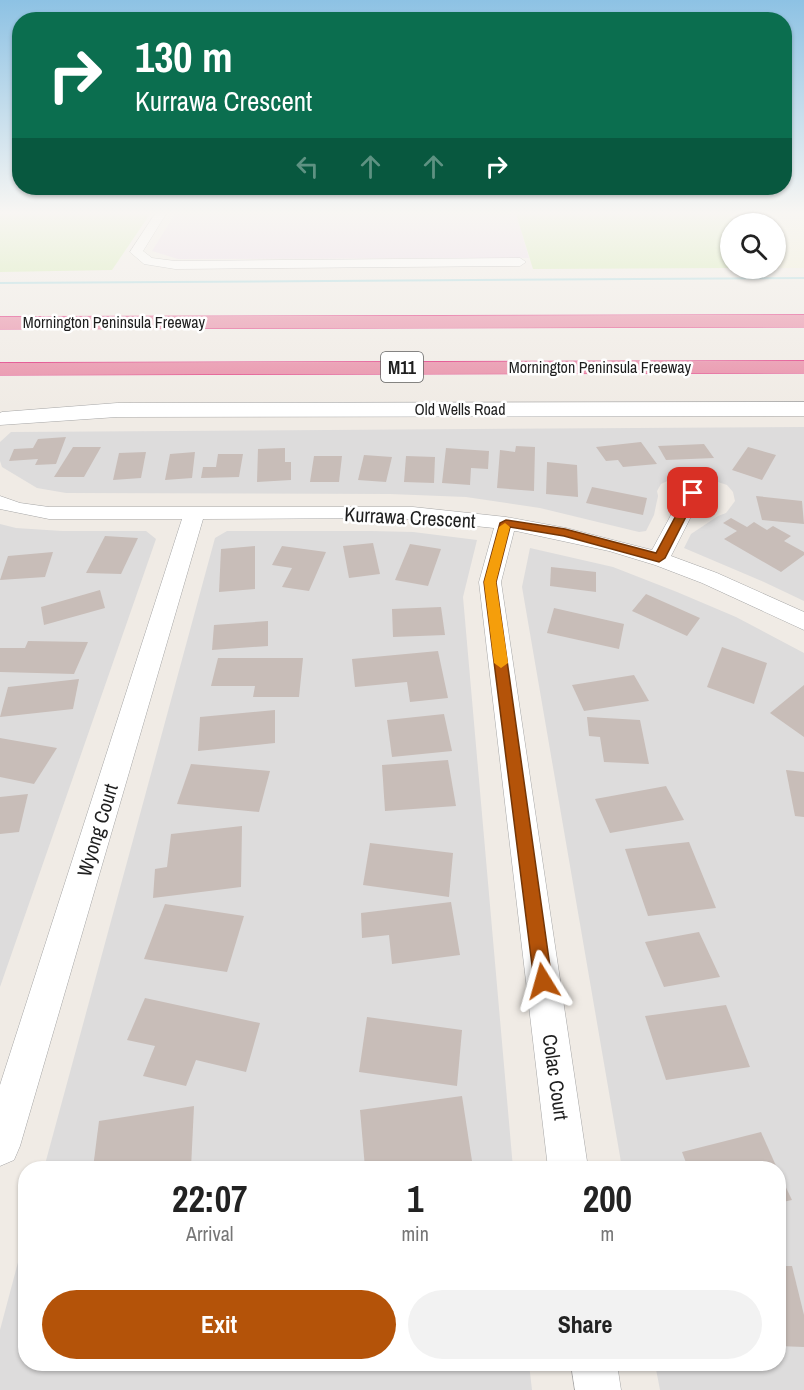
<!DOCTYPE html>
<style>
body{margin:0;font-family:"Archivo Narrow",sans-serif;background:#f2f2f2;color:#222;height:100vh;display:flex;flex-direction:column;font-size:22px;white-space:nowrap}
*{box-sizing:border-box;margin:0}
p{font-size:20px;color:#767676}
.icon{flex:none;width:33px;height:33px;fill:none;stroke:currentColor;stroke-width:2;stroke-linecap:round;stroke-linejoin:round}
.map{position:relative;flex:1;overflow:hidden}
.panel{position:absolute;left:18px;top:1161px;width:768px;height:210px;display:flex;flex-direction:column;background:#fff;border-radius:24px;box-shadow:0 2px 4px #0004}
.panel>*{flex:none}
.guide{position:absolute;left:12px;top:12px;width:780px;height:183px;border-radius:24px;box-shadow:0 2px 4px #0004;background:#0b6e4f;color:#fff;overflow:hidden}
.fabs{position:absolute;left:720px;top:213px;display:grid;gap:12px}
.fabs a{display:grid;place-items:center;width:66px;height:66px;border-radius:50%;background:#fff;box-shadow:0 2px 4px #0004;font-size:30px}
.pin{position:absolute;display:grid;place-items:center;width:51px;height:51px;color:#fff;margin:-26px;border-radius:12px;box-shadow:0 3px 9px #0006}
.me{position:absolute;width:66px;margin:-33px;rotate:352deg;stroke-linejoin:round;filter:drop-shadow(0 0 4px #0008)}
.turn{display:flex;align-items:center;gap:21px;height:126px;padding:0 24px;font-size:27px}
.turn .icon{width:78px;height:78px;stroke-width:2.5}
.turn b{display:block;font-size:42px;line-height:51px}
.lanes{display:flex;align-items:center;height:57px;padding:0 24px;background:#0003;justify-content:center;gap:30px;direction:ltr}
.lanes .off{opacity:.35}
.eta{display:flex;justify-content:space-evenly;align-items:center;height:102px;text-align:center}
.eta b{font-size:36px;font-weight:800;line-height:42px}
.action{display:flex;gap:12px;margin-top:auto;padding:12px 24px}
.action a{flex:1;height:69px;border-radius:36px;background:#b45309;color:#fff;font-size:24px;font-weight:800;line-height:69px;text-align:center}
.action a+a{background:#f2f2f2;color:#222}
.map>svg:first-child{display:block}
.residential{fill:#dddcdc}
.industrial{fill:#e9d7e8}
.farmland{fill:#efeed0}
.grass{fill:#d0ebaa}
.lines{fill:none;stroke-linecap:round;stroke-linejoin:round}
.stream{fill:#a5d7de;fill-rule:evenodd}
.building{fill:#c8bdb8}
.minor-casing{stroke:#a6a6a6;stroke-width:1}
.tertiary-casing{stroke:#a6a6a6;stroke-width:1}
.motorway-casing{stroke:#de2275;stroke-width:1}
.minor{fill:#fff;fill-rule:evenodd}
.tertiary{fill:#fff;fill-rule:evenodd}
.motorway{fill:#e88ca6;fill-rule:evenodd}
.route{fill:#b45309;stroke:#753606;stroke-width:1.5}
.slow{fill:#f59e0b}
.labels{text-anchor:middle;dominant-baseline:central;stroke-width:5;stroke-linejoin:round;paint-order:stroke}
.far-street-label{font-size:16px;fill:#1f1f1f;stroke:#fff}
.shield{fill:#fff;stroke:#626262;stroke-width:1.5}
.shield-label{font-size:18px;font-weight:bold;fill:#1f1f1f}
.street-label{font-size:20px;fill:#1f1f1f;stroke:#fff}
</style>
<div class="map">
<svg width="804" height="1390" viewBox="0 0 804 1390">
<rect width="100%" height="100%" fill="#f0ebe5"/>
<!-- residential -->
<g class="residential">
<polygon points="804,427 804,601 764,582 684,548 691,534 718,516 726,513 735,501 733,492 727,485 694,474 678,476 661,484 657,491 658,496 654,515 646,531 639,532 540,508 466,497 390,494 66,493 37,488 2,467 0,461 0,442 11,432"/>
<polygon points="0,524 16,528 62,531 146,531 156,539 0,987"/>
<polygon points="227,531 372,531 413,532 477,540 463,597 513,1168 44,1168 215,538"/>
<polygon points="530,548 613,567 677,592 736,617 804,653 804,1390 660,1390 655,1364 778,1364 778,1168 622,1168 522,587"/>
<polygon points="25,1236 26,1364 529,1364 532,1390 0,1390 0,1330"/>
</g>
<!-- industrial -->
<polygon class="industrial" points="175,214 516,214 529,258 178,259 152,251"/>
<!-- farmland -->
<polygon class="farmland" points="729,214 804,214 804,268 778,268 776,265 776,224 737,223"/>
<!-- grass -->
<g class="grass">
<polygon points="0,214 150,214 112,270 0,272"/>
<polygon points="516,214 729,214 737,223 730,224 730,268 533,269"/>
</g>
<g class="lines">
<!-- stream -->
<polygon class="stream" points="804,277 804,279 0,284 0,282"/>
</g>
<!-- building -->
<g class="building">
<polygon points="66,437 56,464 35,465 38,459 9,461 14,449 33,448 38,439"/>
<polygon points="641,442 657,464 623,467 618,460 606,461 596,447"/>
<polygon points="704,444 714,458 666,460 658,446"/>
<polygon points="516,446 535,447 534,491 497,488 500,450 515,452"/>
<polygon points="73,447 101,447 84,477 54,477"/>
<polygon points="748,447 776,455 762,480 732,470"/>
<polygon points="285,448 285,462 291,462 291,480 257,482 258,449"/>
<polygon points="446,448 489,451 488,469 471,468 470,485 442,483"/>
<polygon points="146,452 141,478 113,480 119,453"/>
<polygon points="195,452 192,478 165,480 170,454"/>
<polygon points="218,454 243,454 239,477 201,478 203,467 216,467"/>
<polygon points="364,455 392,457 386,482 358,480"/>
<polygon points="314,456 342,456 339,482 310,482"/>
<polygon points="406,456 435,457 434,483 404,482"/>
<polygon points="547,462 577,465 578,497 546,494"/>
<polygon points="592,487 647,498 643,515 586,503"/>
<polygon points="756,496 802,501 804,524 762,520"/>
<polygon points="731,518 747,527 754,522 767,530 773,526 791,536 784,541 804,552 804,555 781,572 724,539 737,531 723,523"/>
<polygon points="105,536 138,538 121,574 86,573"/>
<polygon points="373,543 380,574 349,578 343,546"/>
<polygon points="410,544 441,549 428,586 395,580"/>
<polygon points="255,546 255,589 219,592 221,549"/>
<polygon points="282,546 326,552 309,591 282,587 292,568 272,565"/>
<polygon points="53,552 45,577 0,580 8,556"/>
<polygon points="551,567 596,572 596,592 550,586"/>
<polygon points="100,590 105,608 44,625 41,607"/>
<polygon points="646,594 700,618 687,636 632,611"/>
<polygon points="441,607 445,635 393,637 392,609"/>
<polygon points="554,608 624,624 619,649 547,633"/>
<polygon points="268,621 268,646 212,650 214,625"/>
<polygon points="28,641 88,642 74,674 0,672 0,648 25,648"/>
<polygon points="722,647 767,663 754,704 707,687"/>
<polygon points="438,651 448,698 410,702 407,682 355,687 352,659"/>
<polygon points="218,658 303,658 299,697 253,697 255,686 211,686"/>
<polygon points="634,675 649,701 584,711 572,685"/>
<polygon points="79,679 73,709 0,717 8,687"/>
<polygon points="804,685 804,737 770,713"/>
<polygon points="275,710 275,743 198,751 200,717"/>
<polygon points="444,714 452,751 392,757 387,720"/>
<polygon points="587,717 640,720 649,764 604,762 600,737 589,736"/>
<polygon points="0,738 57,748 34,784 0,777"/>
<polygon points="448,760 456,806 385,811 382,765"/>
<polygon points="191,764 270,771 259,812 177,804"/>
<polygon points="786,770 804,772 804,817 795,816"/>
<polygon points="666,786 684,820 610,833 595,799"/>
<polygon points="28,794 19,832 0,834 0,797"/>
<polygon points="242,826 241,887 153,898 155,869 167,867 171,834"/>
<polygon points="689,842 716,908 648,916 625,849"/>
<polygon points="370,843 453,853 449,897 363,885"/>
<polygon points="451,902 460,955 392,964 389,935 362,938 361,913"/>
<polygon points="165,904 244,916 227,972 144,959"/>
<polygon points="699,932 720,977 664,987 645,942"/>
<polygon points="145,998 260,1023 246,1072 196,1060 186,1086 143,1076 155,1046 127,1040"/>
<polygon points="726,1005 750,1067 666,1080 645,1016"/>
<polygon points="367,1017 462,1030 457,1086 359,1072"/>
<polygon points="462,1096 472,1161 422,1168 365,1168 360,1110"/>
<polygon points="194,1106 191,1168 93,1168 99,1121"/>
<polygon points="761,1132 777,1168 688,1168 682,1152"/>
<polygon points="778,1171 792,1200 778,1203"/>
<polygon points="778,1266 792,1266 804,1315 804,1347 778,1346"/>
<polygon points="348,1364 381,1364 381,1365 348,1370"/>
</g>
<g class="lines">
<!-- minor casing -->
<g class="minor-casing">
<g id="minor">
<polygon points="155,214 166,214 143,251 152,258 175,261 520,258 526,262 520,266 175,269 144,264 130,252"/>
<polygon points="693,487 700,489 703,493 671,556 717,573 804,612 804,630 702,583 655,565 609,551 516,531 514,531 501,582 588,1168 548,1168 479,582 494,528 398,518 203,519 20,1146 14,1160 0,1166 0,1085 182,519 49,519 0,509 0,496 20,503 49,507 413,507 506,517 566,528 652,550 683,493 686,489"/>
<polygon points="571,1364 617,1364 621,1390 575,1390"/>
</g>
</g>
<!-- tertiary casing -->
<g class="tertiary-casing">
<polygon id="tertiary" points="804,402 804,416 117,417 0,425 0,413 2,412 117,403"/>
</g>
<!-- motorway casing -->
<g class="motorway-casing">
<g id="motorway">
<polygon points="804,315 804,327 0,329 0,317"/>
<polygon points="804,361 804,373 0,375 0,363"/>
</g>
</g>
<!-- minor -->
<use href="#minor" class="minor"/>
<!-- tertiary -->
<use href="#tertiary" class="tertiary"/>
<!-- motorway -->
<use href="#motorway" class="motorway"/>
</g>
<!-- sky -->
<linearGradient id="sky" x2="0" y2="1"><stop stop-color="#8dc2e4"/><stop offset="0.52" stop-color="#f8f6f3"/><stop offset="1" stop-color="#f8f6f3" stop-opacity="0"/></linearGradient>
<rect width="804" height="409" fill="url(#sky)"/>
<!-- route -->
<polygon class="route" points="693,490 698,493 665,558 659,562 564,536 510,527 496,582 552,981 550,987 543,990 537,987 534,981 484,582 500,523 506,520 565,529 656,553 688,493"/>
<!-- slow -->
<polygon class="slow" points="505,523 510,527 496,582 508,663 501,668 494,663 484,582 499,527"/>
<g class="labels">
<!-- far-street labels -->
<g class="far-street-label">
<text x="114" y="322">Mornington Peninsula Freeway</text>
<text x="600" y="367">Mornington Peninsula Freeway</text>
<text x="460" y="409">Old Wells Road</text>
</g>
<!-- shield labels -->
<rect class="shield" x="381" y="352" width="42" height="30" rx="4.5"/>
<g class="shield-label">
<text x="402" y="367">M11</text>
</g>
<!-- street labels -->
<g class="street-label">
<text transform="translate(410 517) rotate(3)">Kurrawa Crescent</text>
<text transform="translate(97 830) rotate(-73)">Wyong Court</text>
<text transform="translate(556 1077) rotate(82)">Colac Court</text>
</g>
</g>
</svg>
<div class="fabs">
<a><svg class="icon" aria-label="search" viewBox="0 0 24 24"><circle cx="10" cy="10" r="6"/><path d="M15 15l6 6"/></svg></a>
</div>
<div class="pin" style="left:693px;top:493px;background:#d93025"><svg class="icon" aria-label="arrive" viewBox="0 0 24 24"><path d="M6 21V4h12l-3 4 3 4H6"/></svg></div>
<svg class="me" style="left:543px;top:981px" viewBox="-20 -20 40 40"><path d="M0-17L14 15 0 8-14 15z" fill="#b45309" stroke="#fff" stroke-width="4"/></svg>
<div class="guide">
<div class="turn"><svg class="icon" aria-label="right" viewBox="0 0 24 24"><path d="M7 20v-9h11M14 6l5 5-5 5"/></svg><div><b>130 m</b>Kurrawa Crescent</div></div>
<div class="lanes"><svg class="icon off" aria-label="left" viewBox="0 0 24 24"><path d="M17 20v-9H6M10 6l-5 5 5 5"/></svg><svg class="icon off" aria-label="ahead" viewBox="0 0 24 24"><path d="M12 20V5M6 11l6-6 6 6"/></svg><svg class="icon off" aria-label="ahead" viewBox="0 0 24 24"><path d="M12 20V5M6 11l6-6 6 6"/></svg><svg class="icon" aria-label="right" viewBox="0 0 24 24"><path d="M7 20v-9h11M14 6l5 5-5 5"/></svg></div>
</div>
<section class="panel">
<div class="eta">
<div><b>22:07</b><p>Arrival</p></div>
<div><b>1</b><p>min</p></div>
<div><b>200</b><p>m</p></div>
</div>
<div class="action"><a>Exit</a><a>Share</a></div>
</section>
</div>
